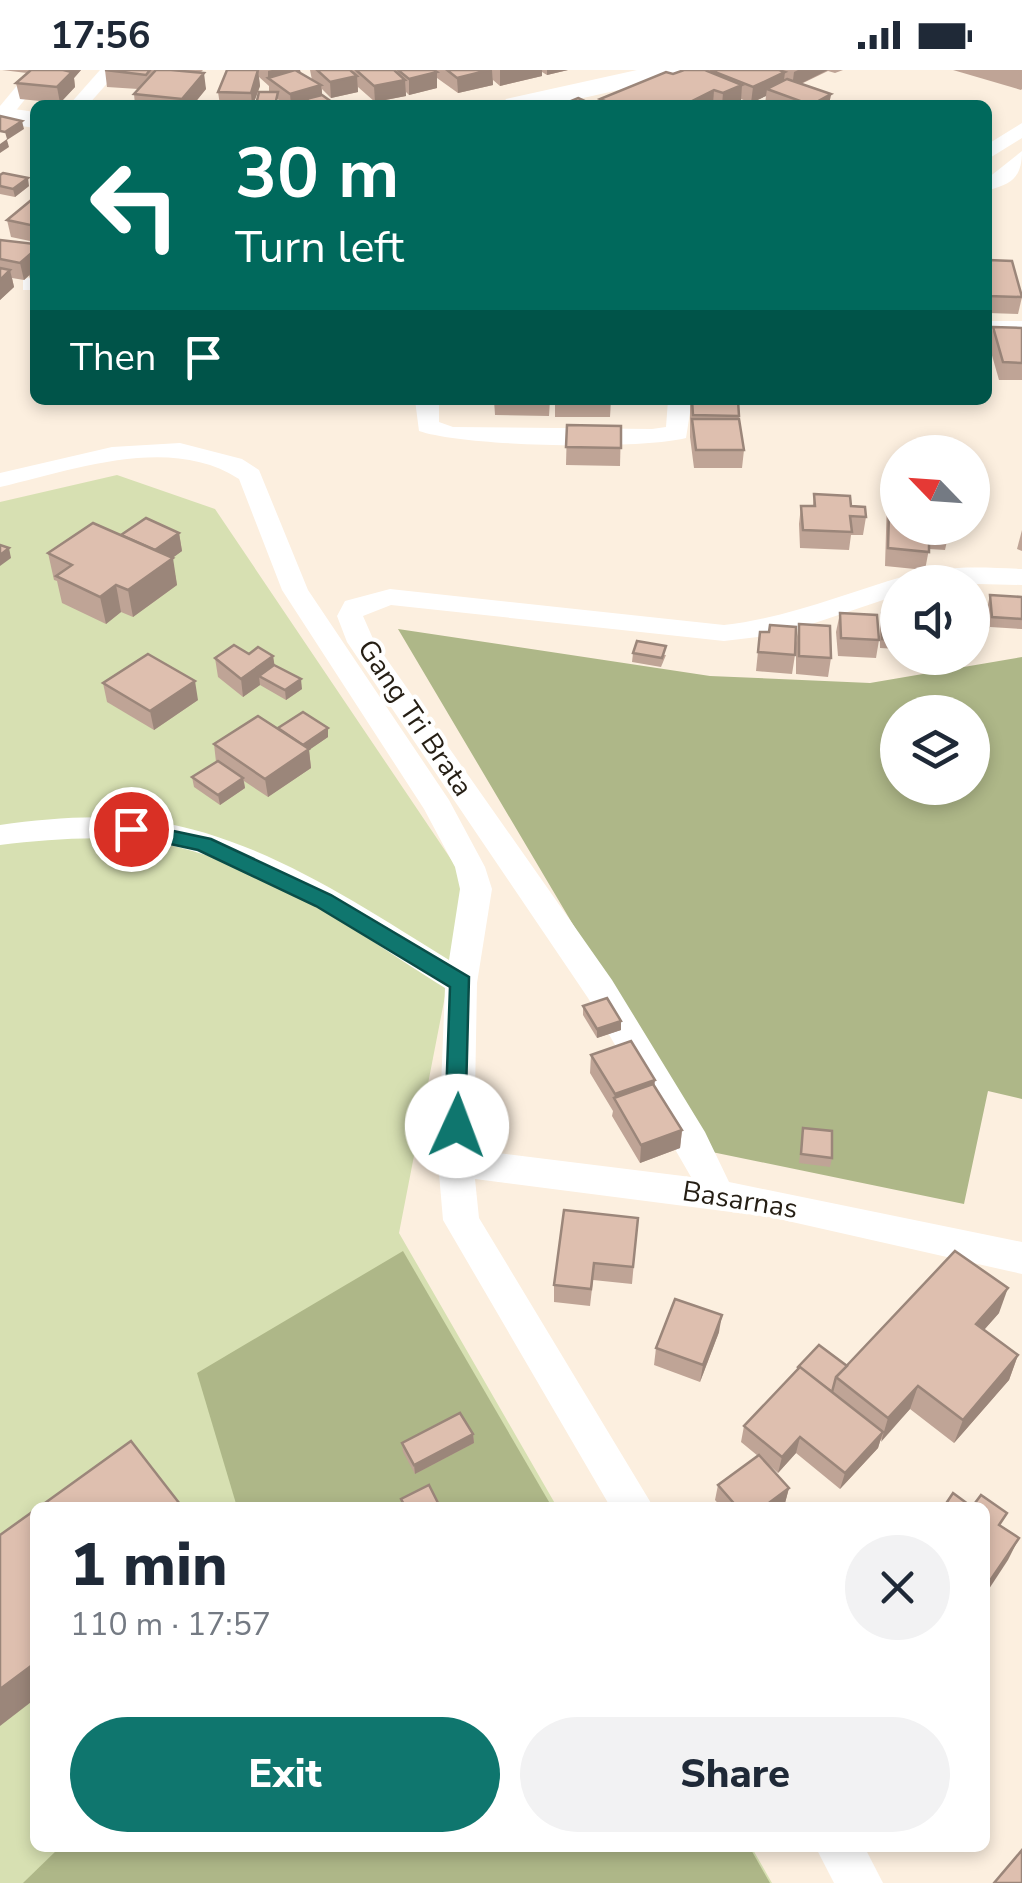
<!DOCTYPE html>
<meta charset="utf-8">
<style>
body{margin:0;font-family:"Nunito Sans",sans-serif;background:#f2f2f3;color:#1f2937;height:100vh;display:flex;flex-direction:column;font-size:38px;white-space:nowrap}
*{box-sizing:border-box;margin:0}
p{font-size:32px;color:#747a83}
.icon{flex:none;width:55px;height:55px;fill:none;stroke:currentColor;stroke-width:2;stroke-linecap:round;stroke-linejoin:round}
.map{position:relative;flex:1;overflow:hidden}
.details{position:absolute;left:30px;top:1432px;width:960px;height:350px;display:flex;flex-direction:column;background:#fff;border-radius:15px;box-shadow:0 5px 15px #0003}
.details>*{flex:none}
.top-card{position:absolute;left:30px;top:30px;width:962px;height:305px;border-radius:15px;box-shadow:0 5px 15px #0003;background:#00695c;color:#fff;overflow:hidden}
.needle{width:65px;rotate:295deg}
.controls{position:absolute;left:880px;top:365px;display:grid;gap:20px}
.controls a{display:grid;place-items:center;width:110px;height:110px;border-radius:50%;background:#fff;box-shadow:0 5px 15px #0003;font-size:50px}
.pin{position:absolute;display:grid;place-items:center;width:85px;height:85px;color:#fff;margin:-42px;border:5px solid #fff;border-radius:50%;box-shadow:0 2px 10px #0007}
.me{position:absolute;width:110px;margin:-55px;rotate:2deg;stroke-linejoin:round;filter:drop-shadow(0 0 8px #0008)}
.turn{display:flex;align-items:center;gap:35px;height:210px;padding:0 40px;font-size:45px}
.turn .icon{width:130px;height:130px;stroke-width:2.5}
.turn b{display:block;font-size:70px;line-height:85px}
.then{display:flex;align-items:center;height:95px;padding:0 40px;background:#0003;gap:20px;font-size:38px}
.round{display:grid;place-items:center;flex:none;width:105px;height:105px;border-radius:52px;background:#f2f2f3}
.head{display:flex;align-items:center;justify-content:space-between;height:170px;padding:0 40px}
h1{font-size:60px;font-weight:800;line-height:75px}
.cta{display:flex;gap:20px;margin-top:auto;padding:20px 40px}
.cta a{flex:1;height:115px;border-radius:60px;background:#0f766e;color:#fff;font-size:40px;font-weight:800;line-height:115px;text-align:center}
.cta a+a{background:#f2f2f3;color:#1f2937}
.status{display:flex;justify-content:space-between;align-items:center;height:70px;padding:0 50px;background:#fff;direction:ltr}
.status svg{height:28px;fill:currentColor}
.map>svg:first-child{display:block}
.green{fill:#d7e0b2}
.forest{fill:#aeb788;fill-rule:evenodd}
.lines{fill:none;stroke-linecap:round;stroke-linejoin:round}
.minor{fill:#fff;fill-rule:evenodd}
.highway{fill:#fff;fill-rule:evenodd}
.wall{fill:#bfa496}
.shaded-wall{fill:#9b867a}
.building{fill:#debfaf;stroke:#9b867a;stroke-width:2.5}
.route{fill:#0f766e;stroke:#0a4d48;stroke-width:2.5}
.labels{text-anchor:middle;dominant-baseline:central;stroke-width:8;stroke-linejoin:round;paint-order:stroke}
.street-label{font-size:28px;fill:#251e14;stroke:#fff}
</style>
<div class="status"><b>17:56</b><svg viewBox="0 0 49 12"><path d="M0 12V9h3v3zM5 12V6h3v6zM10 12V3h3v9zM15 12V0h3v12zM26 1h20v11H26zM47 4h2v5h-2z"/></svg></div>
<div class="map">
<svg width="1022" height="1813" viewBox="0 0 1022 1813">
<rect width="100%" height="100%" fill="#fcefdf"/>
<!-- green -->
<polygon class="green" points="117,405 215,439 467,813 399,1163 557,1437 35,1438 35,1778 752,1778 772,1813 0,1813 0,432"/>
<!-- forest -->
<g class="forest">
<path d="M398 559 710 606 870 613 1022 587V1029L988 1021 964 1134 707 1081ZM898 642H972V718H898Z"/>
<polygon points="403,1181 552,1437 237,1437 197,1303"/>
<polygon points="59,1778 750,1778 770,1813 23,1813"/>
</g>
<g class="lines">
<!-- minor -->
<g class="minor">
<polygon points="30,0 49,0 9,49 0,50 0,36"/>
<polygon points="100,0 119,0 88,35 69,35"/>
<polygon points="1022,53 1022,68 988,89 988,74"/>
<path d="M1022 81C1022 107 1012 114 988 120V108Z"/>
<polygon points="35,205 35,220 23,220 23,210"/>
<rect x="988" y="251" width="34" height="14"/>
<path d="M415 330H439V352L453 357 652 359 666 357 668 330H692L686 368C637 380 466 377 419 361Z"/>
<path d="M180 373 242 389 259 400 308 520 449 730 485 797 492 819 477 913 474 1080 691 1107 588 928 347 572 337 546 345 531 390 519 724 555C787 548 846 523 905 506 942 495 983 497 1022 499V515L898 512V525L782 564 724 571 391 535 363 546 374 571 612 910 705 1062 729 1112 1022 1172V1204L770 1147 475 1109 479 1148 654 1438H611L443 1150 438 1092 445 918C357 863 258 788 152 772 102 765 51 769 0 775V755C51 748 102 744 152 751 260 767 358 834 449 890L460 819 455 797 424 739 282 520 239 409C170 364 74 400 0 417V403L112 377Z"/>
<polygon points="816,1778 865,1778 883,1813 834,1813"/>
</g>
<!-- highway -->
<g class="highway">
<polygon points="637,0 685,0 681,6 552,35 502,35 506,29"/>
<polygon points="0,37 35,42 35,58 0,53"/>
</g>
</g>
<!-- wall -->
<g class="wall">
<polygon points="2,0 81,0 74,8 75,17 60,33 20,29 16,13 27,3"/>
<polygon points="105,0 203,0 200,3 206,19 193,35 135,35 134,24 138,19 107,17"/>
<polygon points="227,0 300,0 301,3 312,10 310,0 568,0 547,5 542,2 542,6 500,16 493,10 493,15 458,23 437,8 437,18 409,25 406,22 406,26 375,32 358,17 358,22 331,28 322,19 322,25 336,35 285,35 269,22 269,16 259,7 260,16 253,35 220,35 218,22"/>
<polygon points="707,0 843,0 835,3 828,1 801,14 831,24 829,35 765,35 766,26 751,33 741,29 741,31 732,35 600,35 600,29 673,4"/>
<polygon points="953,0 1022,0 1022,19 1021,20"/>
<polygon points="0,105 29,116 15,127 0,124"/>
<polygon points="35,127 35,172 11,167 7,150"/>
<polygon points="0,170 35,174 35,221 33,221 29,205 24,210 12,208 14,217 0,230"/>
<polygon points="988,190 1022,227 1018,244 988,243"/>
<polygon points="993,257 1022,258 1022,310 999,310 989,275"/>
<polygon points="494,330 550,330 549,346 495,345"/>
<polygon points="555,330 611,330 610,347 555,347"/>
<polygon points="690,330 738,330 739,349 744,380 742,398 694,398 690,367"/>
<polygon points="801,330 854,330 853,332"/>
<polygon points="857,330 908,330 908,333"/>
<polygon points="567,355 621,356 620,396 566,395"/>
<polygon points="890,409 898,458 949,462 945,480 929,479 925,500 885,496 887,428"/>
<polygon points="814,424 851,436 866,447 863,465 851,465 849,480 800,478 799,454 801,436 813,436"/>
<polygon points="1022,460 1022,481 1017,479"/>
<polygon points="179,463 182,481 172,488 177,515 133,547 121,542 106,554 62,533 57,511 54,510 48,483 121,465"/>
<polygon points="990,525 1022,527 1022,559 990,557 988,534"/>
<polygon points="972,535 988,557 986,566 972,565"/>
<polygon points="840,543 879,570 876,588 838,586 836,562"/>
<polygon points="882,543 898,544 898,579 880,578 880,552"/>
<polygon points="799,554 831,588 828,607 796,604 796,573"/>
<polygon points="760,562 795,585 792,604 756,601"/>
<polygon points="633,583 666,585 661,597 632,592"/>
<polygon points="273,586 274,595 302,619 286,630 260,615 243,627 218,607 215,588"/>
<polygon points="103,613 198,630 154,660 107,632"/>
<polygon points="328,658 328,667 309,680 311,698 268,727 244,711 245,718 220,735 194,717 192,707 216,692 214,674 278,659"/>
<polygon points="583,936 621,960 597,968 583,945"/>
<polygon points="591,985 682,1060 680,1078 640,1093 612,1046 613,1041 590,1003"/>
<polygon points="803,1058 832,1088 830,1097 799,1093"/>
<polygon points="638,1148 632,1214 593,1210 590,1236 554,1232 554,1215"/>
<polygon points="999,1243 984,1260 1018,1285 1009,1310 954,1373 910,1339 880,1371 878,1378 840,1419 796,1383 778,1403 767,1393 789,1418 785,1433 780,1438 722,1438 715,1430 718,1415 758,1386 741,1372 744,1356 797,1300 798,1297 847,1296"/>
<polygon points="719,1262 700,1312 654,1295 656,1278"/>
<polygon points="473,1364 474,1373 415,1404 403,1382 402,1373"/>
</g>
<!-- shaded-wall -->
<g class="shaded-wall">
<polygon points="63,0 81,0 74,8 75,17 60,33 57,17"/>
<polygon points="258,0 260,16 253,35 252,35 251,23"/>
<polygon points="272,0 300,0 301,10 268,8 268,1"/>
<polygon points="489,0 492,0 493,15 458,23 457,8"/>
<polygon points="500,0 542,0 542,6 500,16"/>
<polygon points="547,0 568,0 547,5"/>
<polygon points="798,0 828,0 792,18 794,2"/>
<polygon points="437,2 437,18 409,25 409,9"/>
<polygon points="785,2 783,18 767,19 766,26 751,33 753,17"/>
<polygon points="204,3 206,19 193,35 183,35 182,29"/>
<polygon points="357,6 358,22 331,28 330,12"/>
<polygon points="405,10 406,26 375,32 374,16"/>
<polygon points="321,15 323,31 306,29 306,35 291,35 290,24"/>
<polygon points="742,15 741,31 732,35 722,35 723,23"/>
<polygon points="714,20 713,35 684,35"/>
<polygon points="831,24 829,35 811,35"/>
<polygon points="22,51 24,59 7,70 9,77 0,83 0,74 7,69 5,62"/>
<polygon points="28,108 29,116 15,127 13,119"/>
<polygon points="35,180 35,200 24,210 20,193"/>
<polygon points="10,200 14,217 0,230 0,210"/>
<polygon points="179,463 182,481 155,501 152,483"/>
<polygon points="9,478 11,488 0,496 0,485"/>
<polygon points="173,488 177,515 133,547 128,520"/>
<polygon points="116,515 121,542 106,554 100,527"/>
<polygon points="273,586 276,604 259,606 260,615 243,627 241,609"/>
<polygon points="301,609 302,619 286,630 285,620"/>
<polygon points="195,611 198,630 154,660 150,641"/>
<polygon points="328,658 328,667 309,680 311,698 268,727 265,709 303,675"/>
<polygon points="243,708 245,718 220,735 218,725"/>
<polygon points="621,951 621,960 597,968 597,959"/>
<polygon points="655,1010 653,1028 614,1030 615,1024"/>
<polygon points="682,1060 680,1078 640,1093 641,1075"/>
<polygon points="1008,1218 999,1243 967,1279 976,1254"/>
<polygon points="722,1245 719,1262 700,1312 703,1295"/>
<polygon points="1018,1285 1009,1310 954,1373 963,1350"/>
<polygon points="918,1316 910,1339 881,1372 888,1348"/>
<polygon points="883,1362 878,1378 840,1419 845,1403"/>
<polygon points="473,1364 474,1373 415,1404 414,1395"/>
<polygon points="800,1367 796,1383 778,1403 782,1387"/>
<polygon points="789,1418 785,1433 780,1438 762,1438"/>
<polygon points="1019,1468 1008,1490 985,1525 985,1518"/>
<polygon points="35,1593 35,1629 0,1656 0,1619"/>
</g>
<!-- building -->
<g class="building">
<polygon points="31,0 63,0 72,2 57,17 16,13"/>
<polygon points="105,0 150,0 146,5"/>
<polygon points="156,0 171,0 204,3 182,29 134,24"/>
<polygon points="227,0 258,0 251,23 218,22"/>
<polygon points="295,0 321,15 290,24 268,8"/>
<polygon points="317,0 350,0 357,6 330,12"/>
<polygon points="356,0 394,0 405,10 374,16"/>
<polygon points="398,0 434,0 437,2 409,9"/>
<polygon points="447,0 489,0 457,8"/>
<polygon points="684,0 705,0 742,15 723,23 714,20 684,35 614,35 600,29 666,2 673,4"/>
<polygon points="710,0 779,0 785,2 753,17"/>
<polygon points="787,9 831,24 811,35 767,19"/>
<polygon points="259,22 278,22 275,35 256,35"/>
<polygon points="322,25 336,35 313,35 306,29"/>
<polygon points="578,28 591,34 570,35 566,33"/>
<polygon points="0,46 22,51 5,62 0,61"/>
<polygon points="3,103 28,108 13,119 0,116 0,105"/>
<polygon points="35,127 35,156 7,150"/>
<polygon points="0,170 35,174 35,180 20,193 0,189"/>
<polygon points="988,190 1012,191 1022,227 988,226"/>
<polygon points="0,198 10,200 0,210"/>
<polygon points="993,257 1022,258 1022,293 1003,292"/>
<polygon points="692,330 738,330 739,346 693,345"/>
<polygon points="692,349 739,349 744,380 696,380"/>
<polygon points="567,355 621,356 621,378 566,377"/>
<polygon points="890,409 898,410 898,458 949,458 949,462 929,460 929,482 888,478"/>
<polygon points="814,424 850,426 851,436 865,437 866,447 850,446 852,462 803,460 801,436 815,436"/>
<polygon points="146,448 179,463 155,480 121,465"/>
<polygon points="93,453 173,488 128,520 116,515 100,527 56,506 72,495 48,483"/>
<polygon points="0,475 9,478 0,485"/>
<polygon points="990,525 1022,527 1022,549 992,547"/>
<polygon points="972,535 987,536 988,557 972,556"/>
<polygon points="840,543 877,545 879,570 841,568"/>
<polygon points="882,543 898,544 898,570 882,569"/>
<polygon points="799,554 830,556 831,588 799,586"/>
<polygon points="770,555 796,557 795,585 758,582 760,562 769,562"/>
<polygon points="637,571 666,576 662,588 633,583"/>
<polygon points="234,575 249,584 258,577 273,586 241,609 215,588"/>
<polygon points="148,584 195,611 150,641 103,613"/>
<polygon points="274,595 301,609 285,620 259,606"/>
<polygon points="303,642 328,658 303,675 278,658"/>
<polygon points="258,646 309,679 265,709 214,674"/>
<polygon points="218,691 243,708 218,725 192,707"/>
<polygon points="607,928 621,951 597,959 583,936"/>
<polygon points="631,971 655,1010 615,1024 591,985"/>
<polygon points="653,1014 682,1060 641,1075 614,1028"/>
<polygon points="803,1058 832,1061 832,1088 801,1084"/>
<polygon points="564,1140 638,1148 633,1197 594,1193 591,1219 554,1215"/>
<polygon points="955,1181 1008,1218 976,1254 1018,1285 963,1350 918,1316 888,1348 836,1307"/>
<polygon points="675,1229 722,1245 703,1295 656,1278"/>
<polygon points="819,1275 847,1296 836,1307 832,1322 798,1297"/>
<polygon points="800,1297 883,1362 845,1403 800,1367 782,1387 744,1356"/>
<polygon points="460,1343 473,1364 414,1395 402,1373"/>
<polygon points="131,1371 183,1438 38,1438"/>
<polygon points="759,1385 789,1418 762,1438 738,1438 718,1415"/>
<polygon points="429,1415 439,1435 434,1438 406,1438 401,1429"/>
<polygon points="953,1423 972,1437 981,1425 1007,1443 999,1455 1019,1468 985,1518 985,1438 943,1438"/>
<polygon points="35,1440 35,1593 0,1619 0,1465"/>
<polygon points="1022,1780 1022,1813 994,1813"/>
</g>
<!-- route -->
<polygon class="route" points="131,752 211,769 331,825 469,907 465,1063 448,1063 445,1056 450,917 316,836 198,780 124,764 124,754"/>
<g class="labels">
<!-- street labels -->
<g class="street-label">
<text transform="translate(415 648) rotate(56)">Gang Tri Brata</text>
<text transform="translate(740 1130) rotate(9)">Basarnas</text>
</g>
</g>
</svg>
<div class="controls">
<a><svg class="needle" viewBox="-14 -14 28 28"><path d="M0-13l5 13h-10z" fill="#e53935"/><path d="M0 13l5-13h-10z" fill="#747a83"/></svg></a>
<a><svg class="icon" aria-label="sound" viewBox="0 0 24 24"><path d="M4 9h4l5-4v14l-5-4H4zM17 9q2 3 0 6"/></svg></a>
<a><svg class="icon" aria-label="layers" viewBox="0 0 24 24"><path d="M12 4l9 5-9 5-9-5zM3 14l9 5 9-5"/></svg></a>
</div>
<div class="pin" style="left:131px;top:759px;background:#d93025"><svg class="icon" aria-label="arrive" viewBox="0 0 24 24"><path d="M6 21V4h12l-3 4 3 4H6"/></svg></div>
<svg class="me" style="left:457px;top:1056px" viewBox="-20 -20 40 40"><circle r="19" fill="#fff"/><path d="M0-13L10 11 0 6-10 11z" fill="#0f766e"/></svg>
<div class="top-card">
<div class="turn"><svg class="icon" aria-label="left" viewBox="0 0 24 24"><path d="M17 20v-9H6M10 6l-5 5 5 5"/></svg><div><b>30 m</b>Turn left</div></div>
<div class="then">Then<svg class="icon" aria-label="arrive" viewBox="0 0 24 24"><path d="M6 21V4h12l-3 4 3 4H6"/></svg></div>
</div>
<section class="details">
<div class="head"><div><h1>1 min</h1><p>110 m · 17:57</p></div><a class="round"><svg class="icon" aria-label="close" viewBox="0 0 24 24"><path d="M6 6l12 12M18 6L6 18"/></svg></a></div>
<div class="cta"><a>Exit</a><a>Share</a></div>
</section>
</div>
